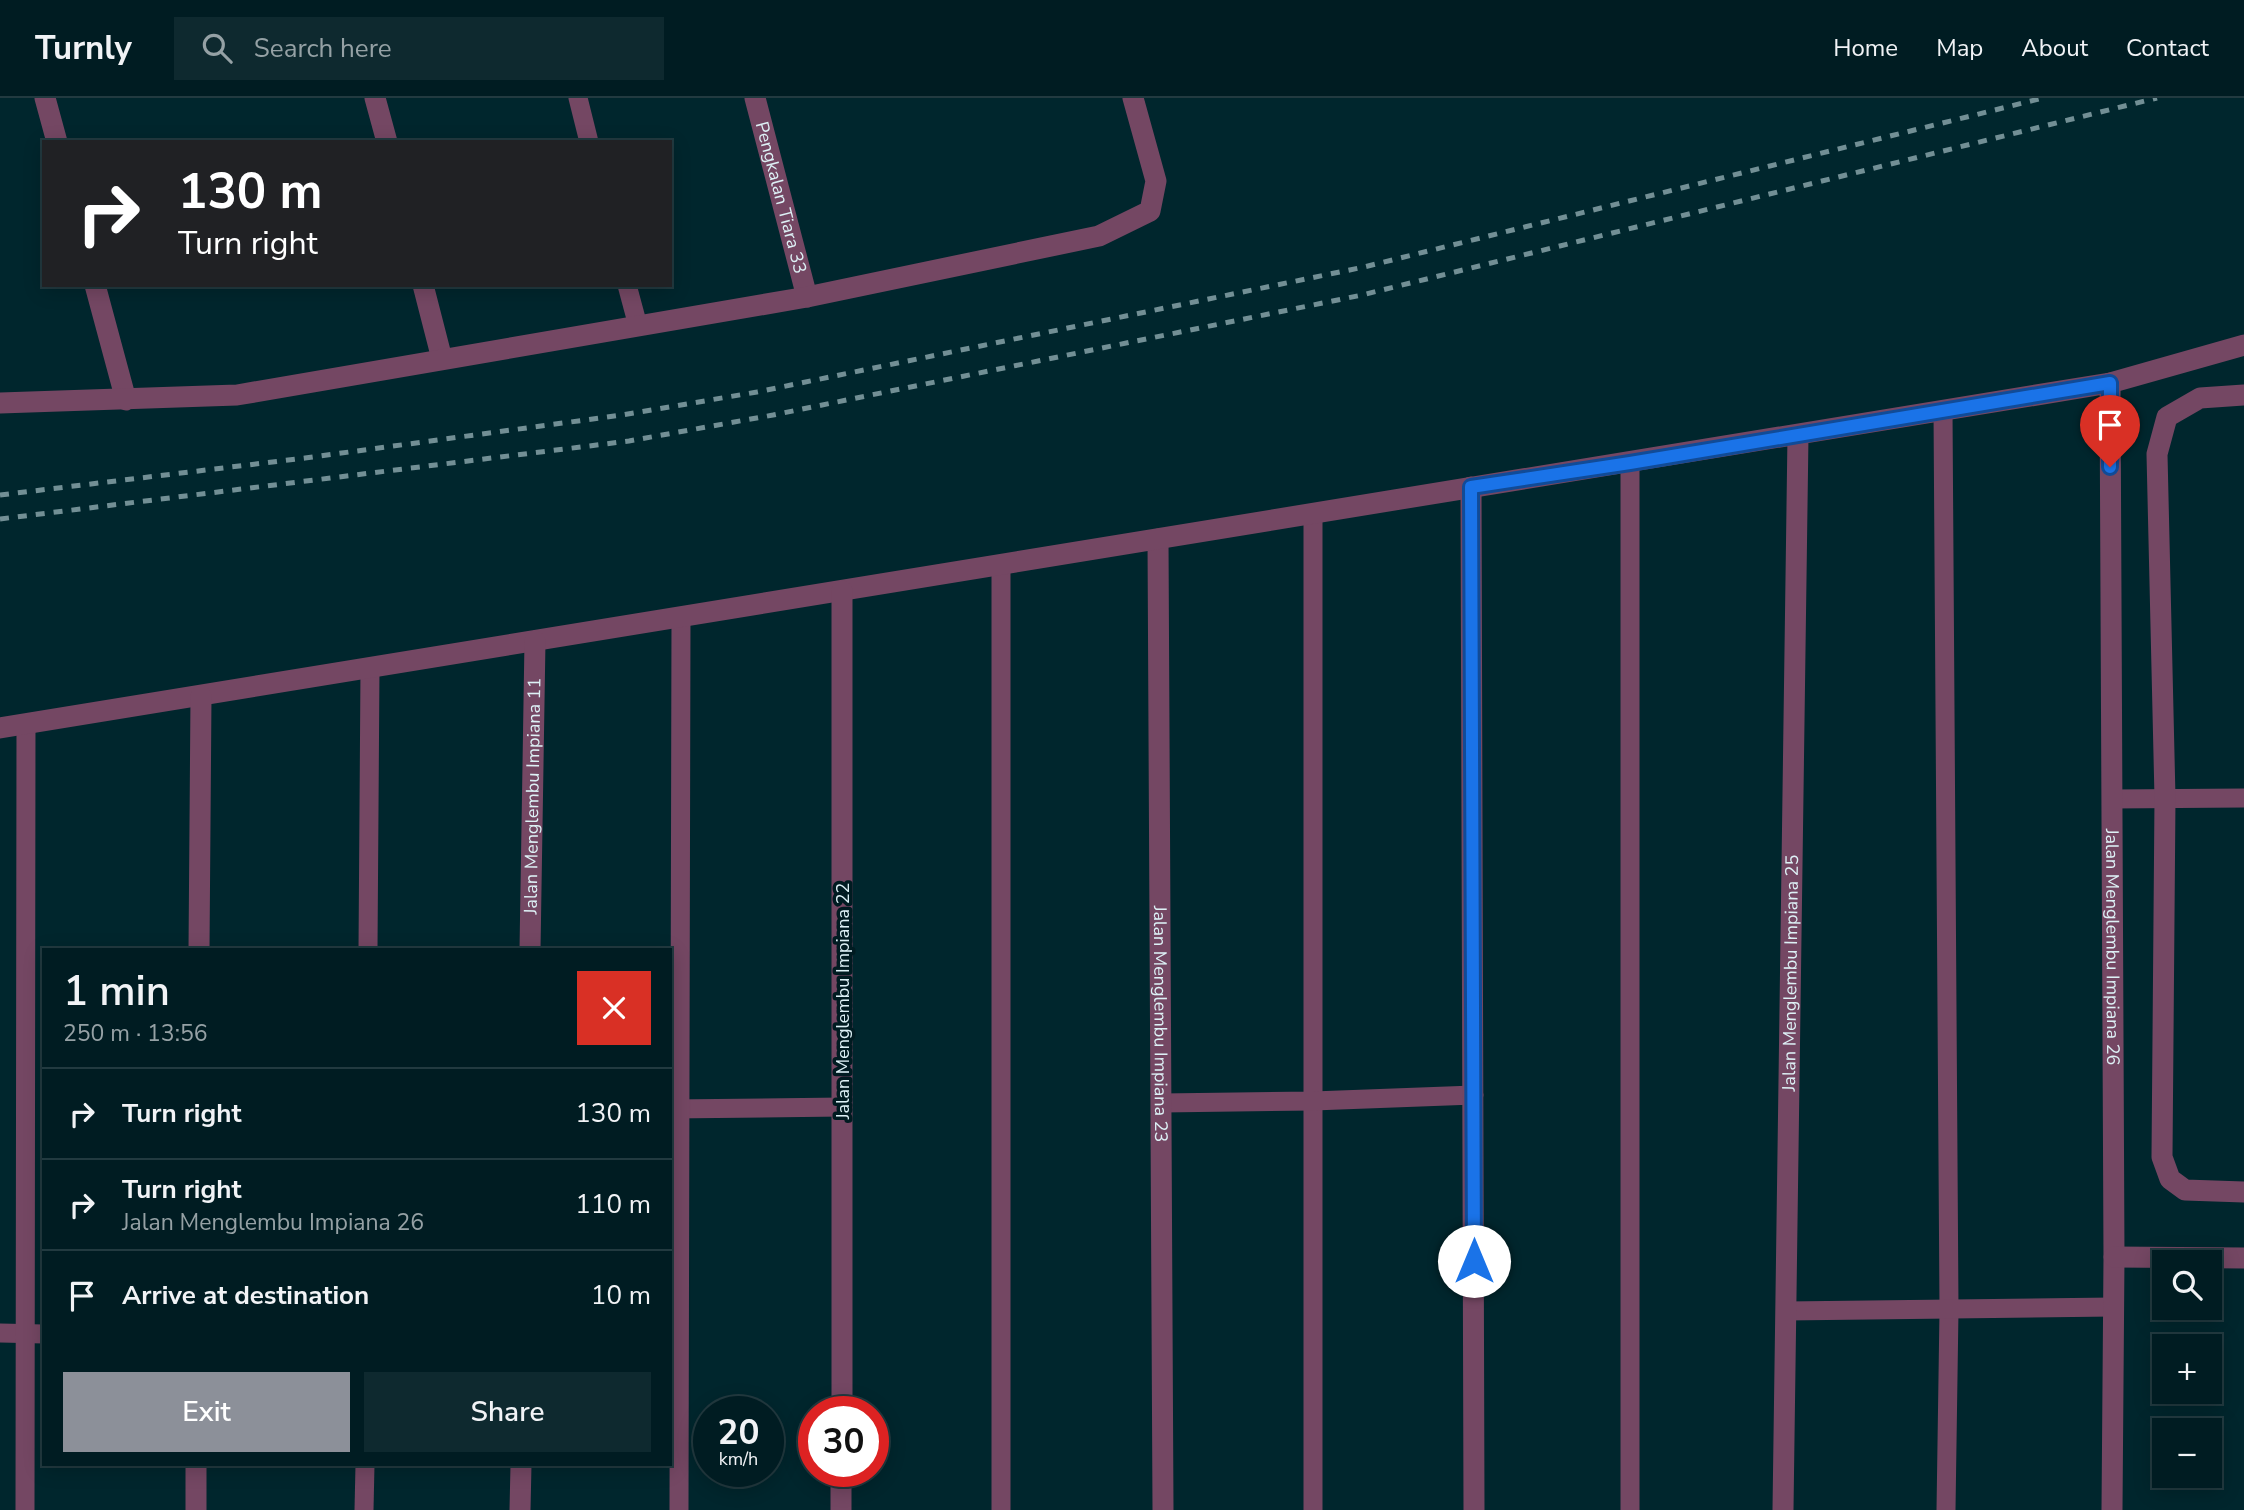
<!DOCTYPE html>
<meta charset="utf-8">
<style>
body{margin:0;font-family:"Nunito Sans",sans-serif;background:#0e292f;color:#f1f3f6;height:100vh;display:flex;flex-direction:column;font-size:26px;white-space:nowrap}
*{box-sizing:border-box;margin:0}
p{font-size:23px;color:#95a1a5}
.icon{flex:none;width:38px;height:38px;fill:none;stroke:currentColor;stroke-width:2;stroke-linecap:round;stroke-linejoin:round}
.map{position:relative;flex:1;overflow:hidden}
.sheet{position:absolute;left:42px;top:850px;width:630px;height:518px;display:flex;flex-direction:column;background:#001c22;border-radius:0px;box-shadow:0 4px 18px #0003,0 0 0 2px #223a40}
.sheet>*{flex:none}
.top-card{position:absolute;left:42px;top:42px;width:630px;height:147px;border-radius:0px;box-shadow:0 4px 18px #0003,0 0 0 2px #223a40;background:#202124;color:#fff;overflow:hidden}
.fabs{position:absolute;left:2152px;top:1152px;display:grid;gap:14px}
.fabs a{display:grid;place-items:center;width:70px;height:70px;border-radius:0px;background:#001c22;box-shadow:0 4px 18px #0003,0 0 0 2px #223a40;font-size:35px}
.speed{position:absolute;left:693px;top:1298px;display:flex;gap:14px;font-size:35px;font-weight:700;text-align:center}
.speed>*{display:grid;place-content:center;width:91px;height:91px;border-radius:50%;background:#001c22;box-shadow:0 4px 18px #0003,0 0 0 2px #223a40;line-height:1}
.speed small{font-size:18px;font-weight:400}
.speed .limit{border:10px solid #d22;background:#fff;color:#111}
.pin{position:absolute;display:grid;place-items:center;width:60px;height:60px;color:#fff;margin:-72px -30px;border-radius:50% 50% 50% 0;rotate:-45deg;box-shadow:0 0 7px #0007}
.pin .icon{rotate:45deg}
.me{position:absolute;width:77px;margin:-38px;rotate:0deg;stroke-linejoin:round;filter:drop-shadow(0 0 5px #0008)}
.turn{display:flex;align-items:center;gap:24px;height:147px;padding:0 21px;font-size:32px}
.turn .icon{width:91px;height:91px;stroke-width:2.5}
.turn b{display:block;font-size:49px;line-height:60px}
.round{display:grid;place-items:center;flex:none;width:74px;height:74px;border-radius:0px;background:#0e292f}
.overview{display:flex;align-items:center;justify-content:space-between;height:119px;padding:0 21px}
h1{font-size:42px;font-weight:600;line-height:52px}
.action{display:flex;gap:14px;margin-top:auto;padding:14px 21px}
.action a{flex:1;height:80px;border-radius:0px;background:#8c9099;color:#fff;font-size:28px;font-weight:600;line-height:80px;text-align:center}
.action a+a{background:#0e292f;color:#f1f3f6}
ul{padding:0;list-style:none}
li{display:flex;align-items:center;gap:21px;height:91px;padding:0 21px;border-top:2px solid #223a40}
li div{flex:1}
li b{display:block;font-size:26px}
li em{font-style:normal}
header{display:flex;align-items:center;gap:42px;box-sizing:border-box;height:98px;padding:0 35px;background:#001c22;border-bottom:2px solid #223a40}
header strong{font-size:33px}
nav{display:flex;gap:38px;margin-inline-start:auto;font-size:24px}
.search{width:490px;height:63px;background:#0e292f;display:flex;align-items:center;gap:18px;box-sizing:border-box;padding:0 24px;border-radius:0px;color:#95a1a5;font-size:26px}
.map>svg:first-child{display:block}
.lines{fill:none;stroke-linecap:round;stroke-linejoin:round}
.service{stroke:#744763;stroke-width:19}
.minor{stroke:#744763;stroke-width:21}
.rail{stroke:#728f95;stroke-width:5;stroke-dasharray:9 9;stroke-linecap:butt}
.route-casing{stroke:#114b97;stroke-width:18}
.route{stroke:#1a73e8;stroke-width:12}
.labels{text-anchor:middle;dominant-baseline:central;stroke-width:7;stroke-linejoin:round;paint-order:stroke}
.street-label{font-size:18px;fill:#ddf1f6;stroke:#001b21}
</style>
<header>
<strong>Turnly</strong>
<div class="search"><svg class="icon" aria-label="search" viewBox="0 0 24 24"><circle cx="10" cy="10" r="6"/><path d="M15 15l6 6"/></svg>Search here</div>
<nav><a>Home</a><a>Map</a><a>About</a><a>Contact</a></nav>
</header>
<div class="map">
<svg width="2244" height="1412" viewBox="0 0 2244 1412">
<rect width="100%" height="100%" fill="#00262d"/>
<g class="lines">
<!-- service -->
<g class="service">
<polyline points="578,0 589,44"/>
<polyline points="627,187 638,228"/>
<polyline points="1943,312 1949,1212 1946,1412"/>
<polyline points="1313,416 1313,1412"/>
<polyline points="2112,701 2244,700"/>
<polyline points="368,852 370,570"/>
<polyline points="1162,1005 1313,1003 1474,997"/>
<polyline points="670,1011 843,1009"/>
<polyline points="1786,1213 2113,1209"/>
<polyline points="0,1235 44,1236"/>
<polyline points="25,1412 26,626"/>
<polyline points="364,1412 365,1367"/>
<polyline points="679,1412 681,519"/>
<polyline points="1001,1412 1001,466"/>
<polyline points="1630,1412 1630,365"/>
</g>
<!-- minor -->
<g class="minor">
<polyline points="45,0 57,44"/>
<polyline points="375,0 387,44"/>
<path id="s1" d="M755 0 807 199"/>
<polyline points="95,187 126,302"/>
<polyline points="423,187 442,261"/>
<path id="s2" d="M2110 285 2114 1159 2112 1412"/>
<polyline points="2244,297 2200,300 2167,319 2157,356 2165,700 2162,1059 2170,1081 2185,1092 2244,1094"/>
<polyline points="0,305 237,297 807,199 1099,138 1150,113 1156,83 1133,0"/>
<polyline points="1471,389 1474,1412"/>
<path id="s3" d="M1158 441 1163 1412"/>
<polyline points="0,630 2110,285 2244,247"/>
<polyline points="199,852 201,598"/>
<path id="s4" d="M530 852 535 543"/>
<polyline points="2114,1159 2244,1160"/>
<polyline points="842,1314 842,493"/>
<polyline points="196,1412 196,1367"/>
<polyline points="520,1412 521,1367"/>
<polyline points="841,1412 841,1374"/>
<path id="s5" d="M1783 1412 1798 337"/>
</g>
<!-- rail -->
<g class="rail">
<polyline points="0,397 305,360 622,317 757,294 1364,169 2043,0"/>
<polyline points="0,421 629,343 773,317 1362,197 2157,0"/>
</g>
</g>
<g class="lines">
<!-- route casing -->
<g class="route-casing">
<polyline id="route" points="1474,1163 1471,389 1630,365 2110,285 2110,369"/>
</g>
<!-- route -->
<use href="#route" class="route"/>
</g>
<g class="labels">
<!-- street labels -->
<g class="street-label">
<text stroke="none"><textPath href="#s1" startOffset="103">Pengkalan Tiara 33</textPath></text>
<text stroke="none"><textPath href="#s4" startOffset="154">Jalan Menglembu Impiana 11</textPath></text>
<text stroke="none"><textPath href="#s2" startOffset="564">Jalan Menglembu Impiana 26</textPath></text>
<text stroke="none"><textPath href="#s5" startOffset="537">Jalan Menglembu Impiana 25</textPath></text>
<text transform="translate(843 903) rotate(-90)">Jalan Menglembu Impiana 22</text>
<text stroke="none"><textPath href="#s3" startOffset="485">Jalan Menglembu Impiana 23</textPath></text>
</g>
</g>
</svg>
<div class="fabs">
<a><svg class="icon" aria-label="search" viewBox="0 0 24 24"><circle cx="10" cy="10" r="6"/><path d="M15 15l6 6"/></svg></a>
<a>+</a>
<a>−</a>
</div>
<div class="speed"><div>20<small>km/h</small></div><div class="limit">30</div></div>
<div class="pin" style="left:2110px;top:369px;background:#d93025"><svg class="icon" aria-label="arrive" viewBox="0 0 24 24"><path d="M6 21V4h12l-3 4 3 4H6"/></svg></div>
<svg class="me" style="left:1474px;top:1163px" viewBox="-20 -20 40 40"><circle r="19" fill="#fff"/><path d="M0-13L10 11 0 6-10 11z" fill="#1a73e8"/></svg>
<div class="top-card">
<div class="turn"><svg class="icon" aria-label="right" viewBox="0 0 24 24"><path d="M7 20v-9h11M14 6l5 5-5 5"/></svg><div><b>130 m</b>Turn right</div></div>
</div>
<section class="sheet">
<div class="overview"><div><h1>1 min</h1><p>250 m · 13:56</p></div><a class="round" style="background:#d93025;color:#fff"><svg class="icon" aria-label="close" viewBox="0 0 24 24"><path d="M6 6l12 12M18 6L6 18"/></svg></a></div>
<ul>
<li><svg class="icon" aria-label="right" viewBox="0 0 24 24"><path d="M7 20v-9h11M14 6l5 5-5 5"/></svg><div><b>Turn right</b></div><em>130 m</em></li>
<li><svg class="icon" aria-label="right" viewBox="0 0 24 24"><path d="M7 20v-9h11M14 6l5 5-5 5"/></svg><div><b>Turn right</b><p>Jalan Menglembu Impiana 26</p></div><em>110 m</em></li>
<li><svg class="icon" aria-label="arrive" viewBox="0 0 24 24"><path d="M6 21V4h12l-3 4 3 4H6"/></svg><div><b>Arrive at destination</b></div><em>10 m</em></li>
</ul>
<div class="action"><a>Exit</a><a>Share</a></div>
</section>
</div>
